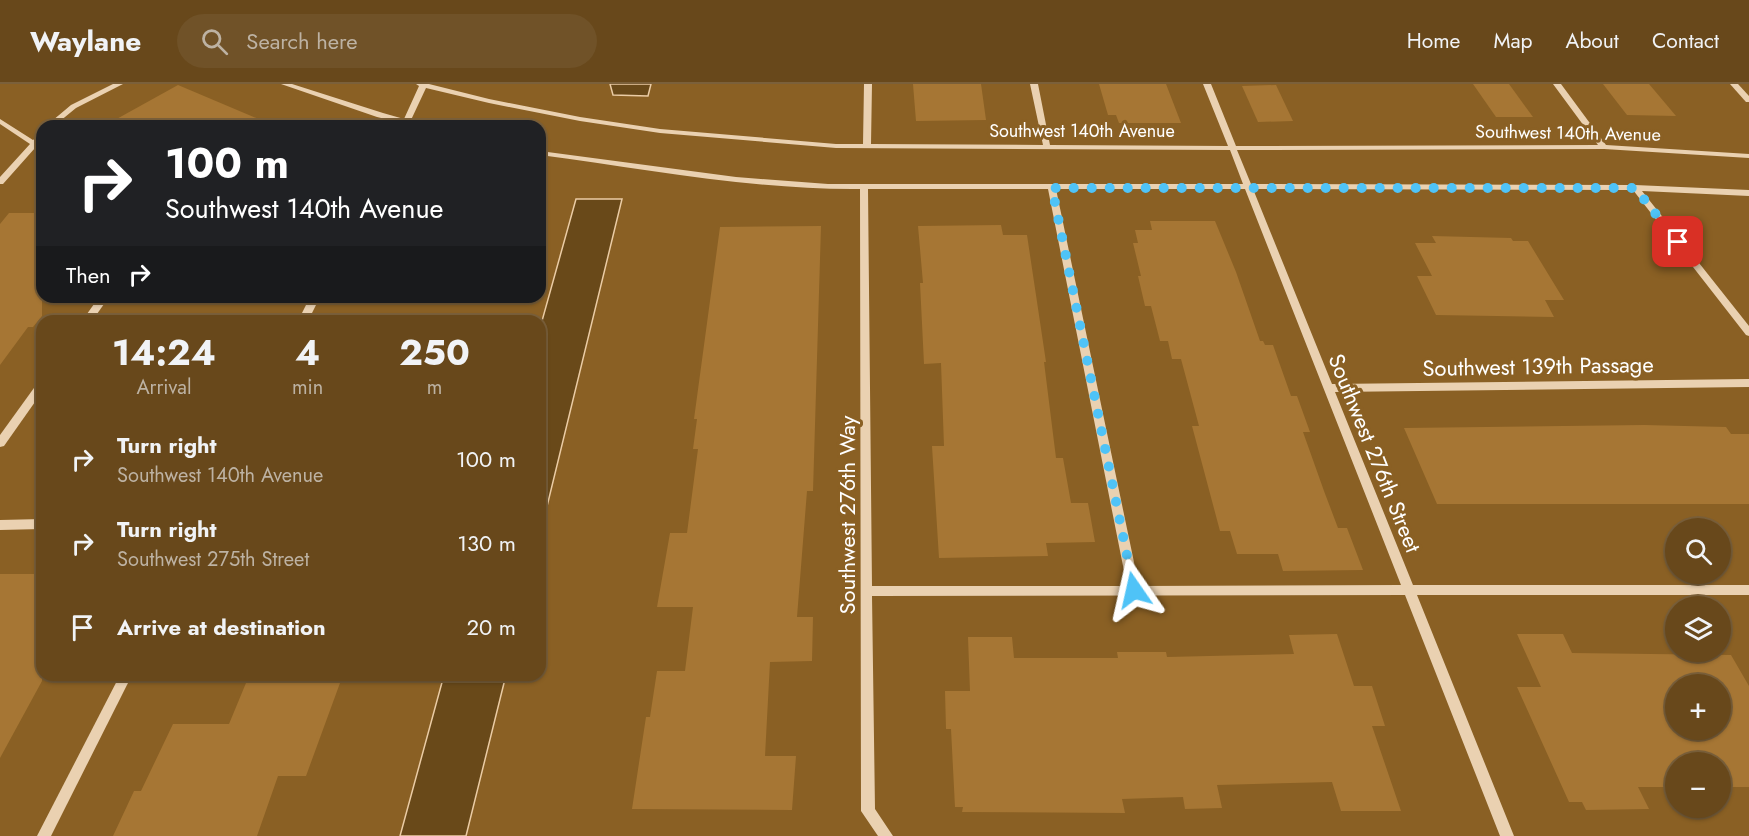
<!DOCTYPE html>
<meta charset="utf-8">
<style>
body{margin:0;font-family:Jost,sans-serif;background:#705228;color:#f1f3f6;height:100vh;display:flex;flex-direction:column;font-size:22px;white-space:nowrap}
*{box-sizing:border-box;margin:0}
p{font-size:20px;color:#bdb2a3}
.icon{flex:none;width:33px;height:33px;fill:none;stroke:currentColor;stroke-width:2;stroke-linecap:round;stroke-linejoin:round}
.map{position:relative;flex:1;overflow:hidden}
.details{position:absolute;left:36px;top:231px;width:510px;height:366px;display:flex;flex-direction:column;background:#68481b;border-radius:18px;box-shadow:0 2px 4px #0004,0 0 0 2px #7b603a}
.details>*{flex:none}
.banner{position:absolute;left:36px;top:36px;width:510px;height:183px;border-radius:18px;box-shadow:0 2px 4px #0004,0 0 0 2px #7b603a;background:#202124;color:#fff;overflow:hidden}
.tools{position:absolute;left:1665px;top:434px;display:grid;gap:12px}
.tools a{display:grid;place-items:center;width:66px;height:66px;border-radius:50%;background:#68481b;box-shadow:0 2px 4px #0004,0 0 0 2px #7b603a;font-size:30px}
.pin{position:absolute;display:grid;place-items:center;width:51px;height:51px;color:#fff;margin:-26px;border-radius:12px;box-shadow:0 3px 9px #0006}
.me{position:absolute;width:66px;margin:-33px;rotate:349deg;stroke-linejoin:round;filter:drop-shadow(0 0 4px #0008)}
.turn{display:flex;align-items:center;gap:21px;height:126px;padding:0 30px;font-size:27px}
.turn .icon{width:78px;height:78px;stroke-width:2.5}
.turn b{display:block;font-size:42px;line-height:51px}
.then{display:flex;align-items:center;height:57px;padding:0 30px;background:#0003;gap:12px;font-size:22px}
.eta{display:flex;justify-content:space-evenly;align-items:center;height:102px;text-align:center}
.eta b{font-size:36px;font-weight:700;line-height:42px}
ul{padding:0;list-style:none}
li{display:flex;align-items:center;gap:18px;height:84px;padding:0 30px}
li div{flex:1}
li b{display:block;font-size:22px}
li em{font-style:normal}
header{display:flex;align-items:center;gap:36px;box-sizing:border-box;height:84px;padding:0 30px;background:#68481b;border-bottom:2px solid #7b603a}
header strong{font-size:28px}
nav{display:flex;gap:33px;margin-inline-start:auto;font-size:21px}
.search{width:420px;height:54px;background:#705228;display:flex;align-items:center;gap:15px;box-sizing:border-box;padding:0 21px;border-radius:33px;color:#bdb2a3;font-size:22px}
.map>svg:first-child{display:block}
.water{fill:#694919;stroke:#ebcca5;stroke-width:1.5}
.building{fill:#a67634;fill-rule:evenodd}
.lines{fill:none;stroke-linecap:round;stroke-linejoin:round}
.minor{fill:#ead1b1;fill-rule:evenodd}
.route{stroke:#4fc3f7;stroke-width:10;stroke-dasharray:0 18}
.labels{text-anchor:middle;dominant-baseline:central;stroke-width:6;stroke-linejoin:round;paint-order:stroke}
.far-street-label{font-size:18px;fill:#fff;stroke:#8a6024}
.street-label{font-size:22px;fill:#fff;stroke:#8a6024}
</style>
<header>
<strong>Waylane</strong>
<div class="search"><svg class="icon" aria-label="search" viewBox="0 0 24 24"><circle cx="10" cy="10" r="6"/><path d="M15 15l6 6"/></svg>Search here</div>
<nav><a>Home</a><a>Map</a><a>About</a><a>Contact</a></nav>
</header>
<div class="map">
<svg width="1749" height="752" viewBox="0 0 1749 752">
<rect width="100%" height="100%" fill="#8a6024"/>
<!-- water -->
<g class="water">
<polygon points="610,0 651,0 648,12 613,11"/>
<polygon points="576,115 622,115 540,451 540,244"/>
<polygon points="444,591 506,591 466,752 400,752"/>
</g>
<!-- building -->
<g class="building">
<polygon points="913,0 981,0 986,36 916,37"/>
<polygon points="1099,0 1166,0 1181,39 1119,39 1116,31 1108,31"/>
<polygon points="1473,0 1509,0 1533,33 1496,33"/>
<polygon points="1603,0 1649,0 1676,32 1627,31"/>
<polygon points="178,1 275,42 104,42"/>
<polygon points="1276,1 1293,37 1258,38 1242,2"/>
<polygon points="9,129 42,129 42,232 33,243 28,243 0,281 0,140"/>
<polygon points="1150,137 1215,137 1236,188 1260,257 1263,257 1265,261 1273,261 1291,312 1297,312 1310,348 1303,348 1324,407 1338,444 1347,444 1363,486 1283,487 1278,470 1237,470 1230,447 1220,447 1192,342 1199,342 1181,275 1172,275 1168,257 1160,257 1151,222 1145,222 1138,192 1141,192 1133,159 1138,159 1135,146 1152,146"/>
<polygon points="1001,141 1003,151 1027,151 1046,278 1044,278 1056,374 1063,374 1071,419 1088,419 1095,458 1046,459 1048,472 939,474 932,362 944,362 941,279 924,280 920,199 923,199 918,142"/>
<polygon points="821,142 813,407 807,407 797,533 813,533 812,577 770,578 765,672 796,672 792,726 632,725 646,633 650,633 657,587 685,587 693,523 657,523 670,449 687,449 698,365 693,365 697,335 694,335 720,143"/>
<polygon points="1432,152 1511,154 1513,157 1528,157 1564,216 1545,216 1554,233 1436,231 1417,192 1432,192 1415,159 1436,159"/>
<polygon points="1644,341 1726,343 1731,350 1749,350 1749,420 1437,420 1404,344"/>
<polygon points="0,490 42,490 42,597 0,674"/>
<polygon points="1337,550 1354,602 1372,602 1385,642 1372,642 1401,727 1341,727 1332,698 1217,701 1222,724 1185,725 1183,713 1122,715 1125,729 962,728 963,723 955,723 951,645 946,645 945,607 970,607 968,553 1012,553 1014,574 1118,574 1117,568 1166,568 1167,573 1294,570 1289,551"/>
<path d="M1517 550H1563L1572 569 1731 571 1749 602V703H1720V678H1676V703H1638L1649 725 1586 726 1582 718H1569L1517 603H1541ZM1676 600H1720V645H1676Z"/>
<polygon points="246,599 340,599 306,692 278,692 257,752 113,752 134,707 141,707 173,640 229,640"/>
</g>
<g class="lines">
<!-- minor -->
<g class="minor">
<polygon points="113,0 123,0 76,24 54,42 46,42 71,21"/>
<path d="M281 0H292L383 29 404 35 419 2 416 0H429L489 15 580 33 660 45 836 60H863L864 0H872L871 60 1043 61 1030 0H1038L1050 61 1228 62 1203 0H1211L1236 62 1598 61 1553 0H1561L1606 61 1749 70V74L1604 65 1237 66 1251 100 1635 101 1749 106V112L1642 107 1749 242V252L1746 251 1633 106 1253 105 1332 300 1749 295V303L1335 308 1413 501H1749V511H1417L1514 752H1500L1405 511 872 512 875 725 893 752H878L861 727 860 105C753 106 646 85 540 71V67L736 93 828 100H1243L1230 66 836 64 660 49 580 37 489 19 426 4 411 36 429 42 409 40 408 42H400L402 39 377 33ZM868 105H1048L1127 502H872ZM1056 105H1245L1401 501 1139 502Z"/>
<polygon points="1730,0 1738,0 1749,12 1749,18 1746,18"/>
<polygon points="0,35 33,56 42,49 42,56 39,59 42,61 42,67 35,64 3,100 0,100 0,93 30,60 0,40"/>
<polygon points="99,213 109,213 92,237 82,237"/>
<polygon points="310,213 320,213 308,237 298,237"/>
<polygon points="42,296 42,308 4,362 0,363 0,351 39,297"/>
<polygon points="42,435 42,445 0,446 0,436"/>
<polygon points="120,591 132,591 51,752 37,752"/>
</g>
</g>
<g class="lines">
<!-- route -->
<polyline class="route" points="1134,506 1052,104 1635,104 1678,158"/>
</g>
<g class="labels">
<!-- far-street labels -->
<g class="far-street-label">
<text x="1082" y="47">Southwest 140th Avenue</text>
<text transform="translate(1568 49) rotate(1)">Southwest 140th Avenue</text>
</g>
<!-- street labels -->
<g class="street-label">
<text transform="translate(1538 282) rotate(-1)">Southwest 139th Passage</text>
<text transform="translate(1375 369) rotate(68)">Southwest 276th Street</text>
<text transform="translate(847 431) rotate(-90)">Southwest 276th Way</text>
</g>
</g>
</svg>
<div class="tools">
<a><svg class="icon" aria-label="search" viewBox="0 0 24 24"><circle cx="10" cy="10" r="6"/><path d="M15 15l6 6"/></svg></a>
<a><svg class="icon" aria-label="layers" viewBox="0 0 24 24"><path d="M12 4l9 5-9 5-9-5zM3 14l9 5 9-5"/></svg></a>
<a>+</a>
<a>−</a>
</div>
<div class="pin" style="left:1678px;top:158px;background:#d93025"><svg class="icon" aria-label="arrive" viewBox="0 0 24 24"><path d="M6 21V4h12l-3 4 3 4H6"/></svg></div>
<svg class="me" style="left:1134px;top:506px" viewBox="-20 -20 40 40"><path d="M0-17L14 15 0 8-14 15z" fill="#4fc3f7" stroke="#fff" stroke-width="4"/></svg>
<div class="banner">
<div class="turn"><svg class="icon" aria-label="right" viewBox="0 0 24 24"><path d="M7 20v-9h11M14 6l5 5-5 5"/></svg><div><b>100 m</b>Southwest 140th Avenue</div></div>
<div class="then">Then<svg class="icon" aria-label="right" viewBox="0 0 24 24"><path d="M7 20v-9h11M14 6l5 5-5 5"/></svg></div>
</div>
<section class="details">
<div class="eta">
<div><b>14:24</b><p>Arrival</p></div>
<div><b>4</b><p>min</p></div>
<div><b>250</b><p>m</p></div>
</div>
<ul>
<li><svg class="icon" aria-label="right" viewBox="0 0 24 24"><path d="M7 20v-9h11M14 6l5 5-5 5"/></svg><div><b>Turn right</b><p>Southwest 140th Avenue</p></div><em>100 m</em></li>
<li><svg class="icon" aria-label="right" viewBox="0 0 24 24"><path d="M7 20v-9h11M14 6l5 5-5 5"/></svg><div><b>Turn right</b><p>Southwest 275th Street</p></div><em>130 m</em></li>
<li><svg class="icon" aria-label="arrive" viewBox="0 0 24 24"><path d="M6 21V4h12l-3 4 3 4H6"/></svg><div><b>Arrive at destination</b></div><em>20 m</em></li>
</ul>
</section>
</div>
